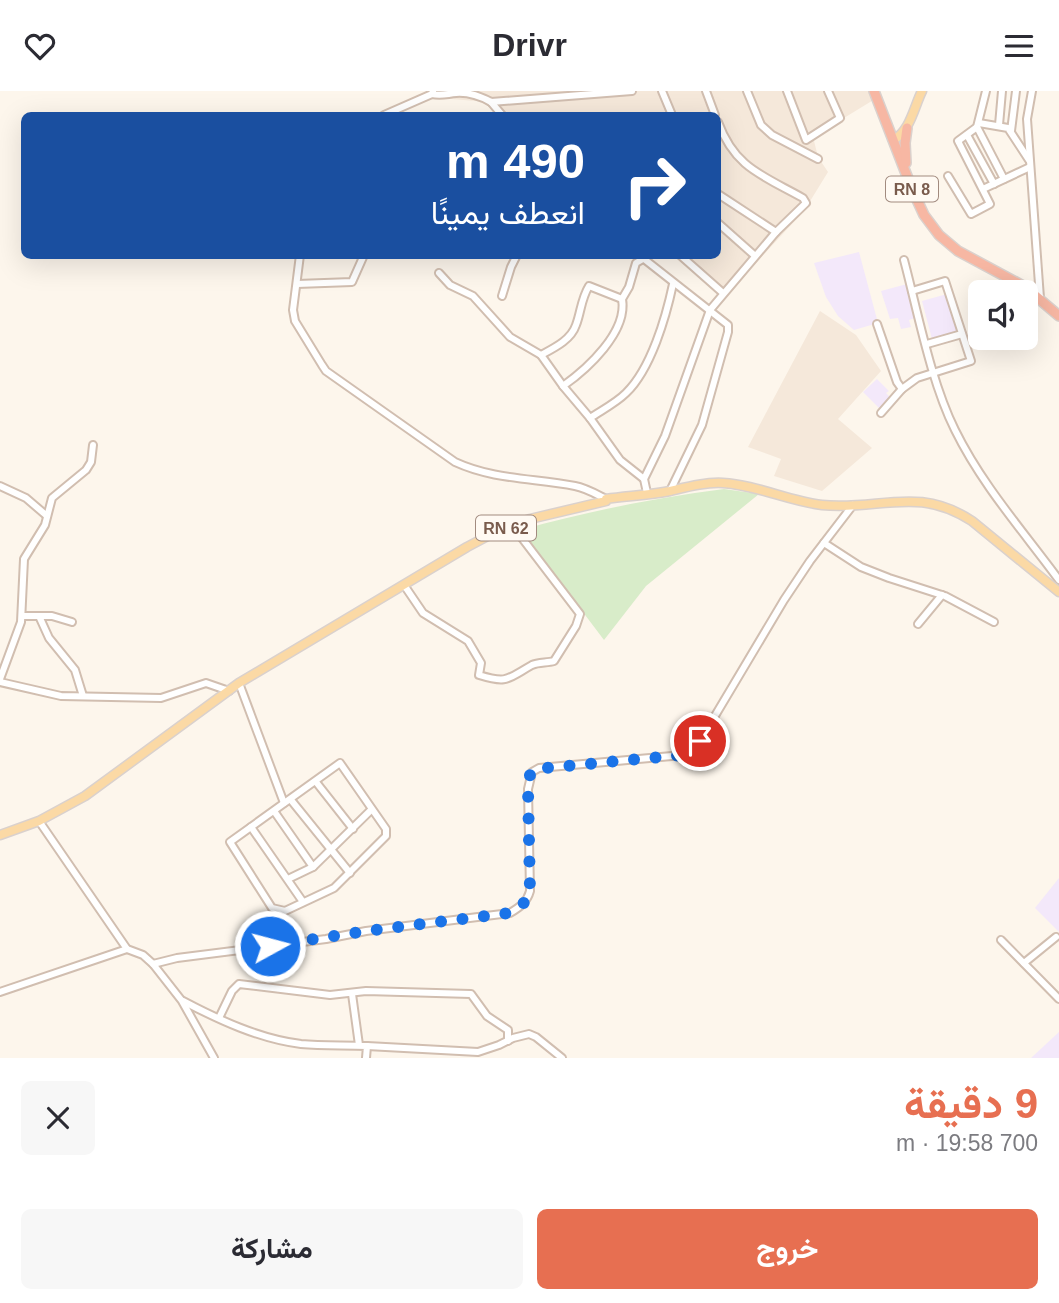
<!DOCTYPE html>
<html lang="ar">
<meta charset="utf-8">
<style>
body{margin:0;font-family:Helvetica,Vazirmatn,sans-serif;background:#f7f7f7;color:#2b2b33;direction:rtl;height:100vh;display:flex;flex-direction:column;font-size:26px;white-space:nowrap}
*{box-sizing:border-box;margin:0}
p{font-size:23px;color:#7c7c81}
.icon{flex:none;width:38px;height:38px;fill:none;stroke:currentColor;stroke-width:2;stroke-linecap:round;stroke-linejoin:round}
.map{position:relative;height:967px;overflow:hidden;direction:ltr}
.panel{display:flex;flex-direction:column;background:#fff;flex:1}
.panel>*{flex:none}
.guide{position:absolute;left:21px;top:21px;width:700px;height:147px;border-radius:10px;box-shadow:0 7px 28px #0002;direction:rtl;background:#1a4fa0;color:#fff;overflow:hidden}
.tools{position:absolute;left:968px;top:189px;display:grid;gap:14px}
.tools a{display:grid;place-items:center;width:70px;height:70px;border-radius:10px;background:#fff;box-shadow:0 7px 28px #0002;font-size:35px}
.pin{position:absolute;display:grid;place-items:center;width:60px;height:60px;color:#fff;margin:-30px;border:4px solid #fff;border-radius:50%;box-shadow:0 2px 7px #0007}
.me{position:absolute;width:77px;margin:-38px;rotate:83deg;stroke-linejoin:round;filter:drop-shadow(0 0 5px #0008)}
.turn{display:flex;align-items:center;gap:24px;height:147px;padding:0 21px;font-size:32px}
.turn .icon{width:91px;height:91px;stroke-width:2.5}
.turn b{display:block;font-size:49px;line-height:60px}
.round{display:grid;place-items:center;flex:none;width:74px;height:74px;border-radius:10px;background:#f7f7f7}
.head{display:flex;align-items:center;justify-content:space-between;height:119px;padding:0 21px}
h1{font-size:42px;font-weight:700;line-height:52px;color:#e76f51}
.cta{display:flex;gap:14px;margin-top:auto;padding:14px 21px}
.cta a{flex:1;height:80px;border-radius:10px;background:#e76f51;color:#fff;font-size:28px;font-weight:700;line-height:80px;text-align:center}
.cta a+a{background:#f7f7f7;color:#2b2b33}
header{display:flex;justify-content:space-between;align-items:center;height:91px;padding:0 21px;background:#fff;font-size:32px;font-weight:700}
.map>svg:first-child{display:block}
.residential{fill:#f5e8da}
.education{fill:#f3e8fa}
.green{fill:#d8ecc9}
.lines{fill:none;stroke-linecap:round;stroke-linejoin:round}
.minor-casing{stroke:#d1beb0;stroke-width:10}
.major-casing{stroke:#dad1cd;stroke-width:11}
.highway-casing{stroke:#dad1cd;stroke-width:12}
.minor{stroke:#fff;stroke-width:6}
.major{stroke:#fbd9a5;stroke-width:8}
.highway{stroke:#f7b7a3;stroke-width:9}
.route{stroke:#1a73e8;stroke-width:12;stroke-dasharray:0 21.6}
.labels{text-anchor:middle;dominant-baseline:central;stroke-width:6;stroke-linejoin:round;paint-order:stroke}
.shield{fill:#fffaf3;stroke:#a28b7f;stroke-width:2}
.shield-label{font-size:16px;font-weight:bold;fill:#7a5c4d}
</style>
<header><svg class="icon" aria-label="menu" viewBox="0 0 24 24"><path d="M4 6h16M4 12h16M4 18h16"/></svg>Drivr<svg class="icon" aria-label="heart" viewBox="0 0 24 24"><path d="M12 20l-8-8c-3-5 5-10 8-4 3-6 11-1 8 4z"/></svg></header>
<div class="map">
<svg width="1059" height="967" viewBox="0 0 1059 967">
<rect width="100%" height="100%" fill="#fdf6ec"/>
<!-- residential -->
<g class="residential">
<polygon points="440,0 872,0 875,8 813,46 818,66 828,81 804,120 729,201 687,165 718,164 718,24 509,24 489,11 438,7"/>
<polygon points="820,220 856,244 881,280 838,328 872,357 822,400 774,385 781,368 748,356"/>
</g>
<!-- education -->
<g class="education">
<polygon points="859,161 878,232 854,239 838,225 826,206 814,172"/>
<polygon points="907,193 915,227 909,229 911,236 901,238 898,227 890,228 881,200"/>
<polygon points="947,203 957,241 932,248 922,210"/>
<polygon points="877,288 889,300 886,302 892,308 881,319 863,301"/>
<polygon points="1059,787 1059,841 1035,817"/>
<polygon points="1059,941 1059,967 1031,967"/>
</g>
<!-- green -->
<path class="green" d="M724 398 759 403 646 495 604 549 521 439C588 420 655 407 724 398Z"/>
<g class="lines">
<!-- minor casing -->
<g class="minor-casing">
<g id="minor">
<path d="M433 0 432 3C441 5 446 3 456 2 469 1 480 5 491 11L632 0"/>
<polyline points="662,0 672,24"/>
<polyline points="706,0 715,24"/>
<polyline points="747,0 761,34 772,44 818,68"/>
<polyline points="787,0 806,49 840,27 828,0"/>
<polyline points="1032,0 1027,28 1040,207"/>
<polyline points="491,11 502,24"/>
<polyline points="384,24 432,3"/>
<path d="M718 31C735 77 762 84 803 107L806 112 776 141 718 103"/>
<polyline points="979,32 1008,37 1029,69"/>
<polyline points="999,34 1002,0"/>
<polyline points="977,36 1004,88"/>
<polyline points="1011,40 1016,0"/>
<polyline points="967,44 994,93"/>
<polyline points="948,85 971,123 990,113 958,50 977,36 986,0"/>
<polyline points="983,98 1030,76"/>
<polyline points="718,132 754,164"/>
<path d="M300 164 293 219 295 230 322 274 326 280 455 371C494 389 534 387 575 395 586 397 596 403 606 408"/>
<polyline points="639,164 728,234 728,241 702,334 670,400"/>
<polyline points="680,164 723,202"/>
<path d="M904 169C918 222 931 291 955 339 982 394 1023 440 1059 489"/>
<polyline points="439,182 450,194 473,205 510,246 541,264"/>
<polyline points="297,193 352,191 364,164"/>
<polyline points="502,205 511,176 517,164"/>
<polyline points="877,233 897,291 902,298 917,287 971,270 945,190 912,200"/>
<polyline points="927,253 962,243"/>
<path d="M563 295C587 278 628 241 622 208L629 196 636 172 643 168"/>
<polyline points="881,322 902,298"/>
<path d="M590 327 563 295 541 264C554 257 571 249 576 234 581 221 581 208 589 195L622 208"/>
<path d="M644 388 620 369 590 327C602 319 616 312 626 302 651 278 666 226 673 193"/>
<polyline points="0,395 26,407 47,425"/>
<polyline points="647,402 644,388 665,345 710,219 776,141"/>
<polyline points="824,452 861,476 889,487 945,505 994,531"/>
<path d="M404 494 423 522 468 550 481 572 479 584C508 593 507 588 532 574 538 571 547 572 554 570L576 535 580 523 512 434"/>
<polyline points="22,525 52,525 72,531"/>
<polyline points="39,525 49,547 75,579 83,605"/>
<polyline points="918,533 942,504"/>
<polyline points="0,588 21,531 24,468 45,434 52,407 86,379 91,371 93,354"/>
<polyline points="0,591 61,605 161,607 206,592 229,600"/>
<polyline points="239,592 284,712"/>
<polygon points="340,672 386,738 386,745 334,797 285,820 272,817 230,751"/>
<polyline points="316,691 353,738"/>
<polyline points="291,709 350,782"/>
<polyline points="274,720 313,776"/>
<polyline points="39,730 127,858 143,864 153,873 182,910 214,967"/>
<polyline points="251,736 303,811"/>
<polyline points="288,788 313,776 371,719"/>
<polyline points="1001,849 1059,908"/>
<polyline points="1024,872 1056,846"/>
<path d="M153 873 177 867 326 848 366 840 510 822C520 816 527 811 530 800L528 698 532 681 539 677 683 664 700 650 784 509 810 470 853 414"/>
<polyline points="0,901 127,858"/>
<polyline points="352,903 359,954"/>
<path d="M183 910C219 929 260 948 301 953 323 955 345 954 367 955L366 967"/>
<polyline points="219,927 232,900 239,893 330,904 366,900 471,903 487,925 508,939 508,950"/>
<polyline points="367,955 478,961 499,954 513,947 529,943 536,946 562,967"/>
</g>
</g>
<!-- major casing -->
<g class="major-casing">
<g id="major">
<path d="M893 49C910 41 914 16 922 0"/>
<path d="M0 744 39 730 85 705 239 592 467 456 499 439 530 428 606 410V408C627 405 649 404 670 400 687 396 705 391 723 392 757 394 788 410 822 414 879 420 917 394 972 430L1059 501"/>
</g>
</g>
<!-- highway casing -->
<g class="highway-casing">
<g id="highway">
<polyline points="874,0 912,98 924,124 939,144 958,160 1025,196 1059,225"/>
<polyline points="906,72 905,52 907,37"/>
</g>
</g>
<!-- minor -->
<use href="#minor" class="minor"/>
<!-- major -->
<use href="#major" class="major"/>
<!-- highway -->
<use href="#highway" class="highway"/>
</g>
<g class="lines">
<!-- route -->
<polyline class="route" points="270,855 366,840 510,822 525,811 530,800 528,698 530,684 534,678 683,664 690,660 700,650"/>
</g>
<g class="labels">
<!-- shield labels -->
<g class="shield">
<rect x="886" y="85.5" width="52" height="25" rx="5"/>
<rect x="476" y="424.5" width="60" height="25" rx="5"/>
</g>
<g class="shield-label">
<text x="912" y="98">RN 8</text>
<text x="506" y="437">RN 62</text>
</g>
</g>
</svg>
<div class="tools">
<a><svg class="icon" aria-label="sound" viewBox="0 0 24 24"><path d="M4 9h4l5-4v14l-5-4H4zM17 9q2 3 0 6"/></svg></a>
</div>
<div class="pin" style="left:700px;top:650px;background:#d93025"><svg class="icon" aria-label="arrive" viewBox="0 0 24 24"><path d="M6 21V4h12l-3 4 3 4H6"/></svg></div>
<svg class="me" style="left:270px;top:855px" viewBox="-20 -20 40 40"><circle r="17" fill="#1a73e8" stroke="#fff" stroke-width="3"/><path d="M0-11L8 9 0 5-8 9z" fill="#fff"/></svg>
<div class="guide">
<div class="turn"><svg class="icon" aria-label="right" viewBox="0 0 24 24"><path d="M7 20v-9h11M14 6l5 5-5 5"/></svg><div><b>490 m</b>انعطف يمينًا</div></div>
</div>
</div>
<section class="panel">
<div class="head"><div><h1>9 دقيقة</h1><p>700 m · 19:58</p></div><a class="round"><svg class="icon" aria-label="close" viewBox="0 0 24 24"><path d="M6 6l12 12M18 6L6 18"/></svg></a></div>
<div class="cta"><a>خروج</a><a>مشاركة</a></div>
</section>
